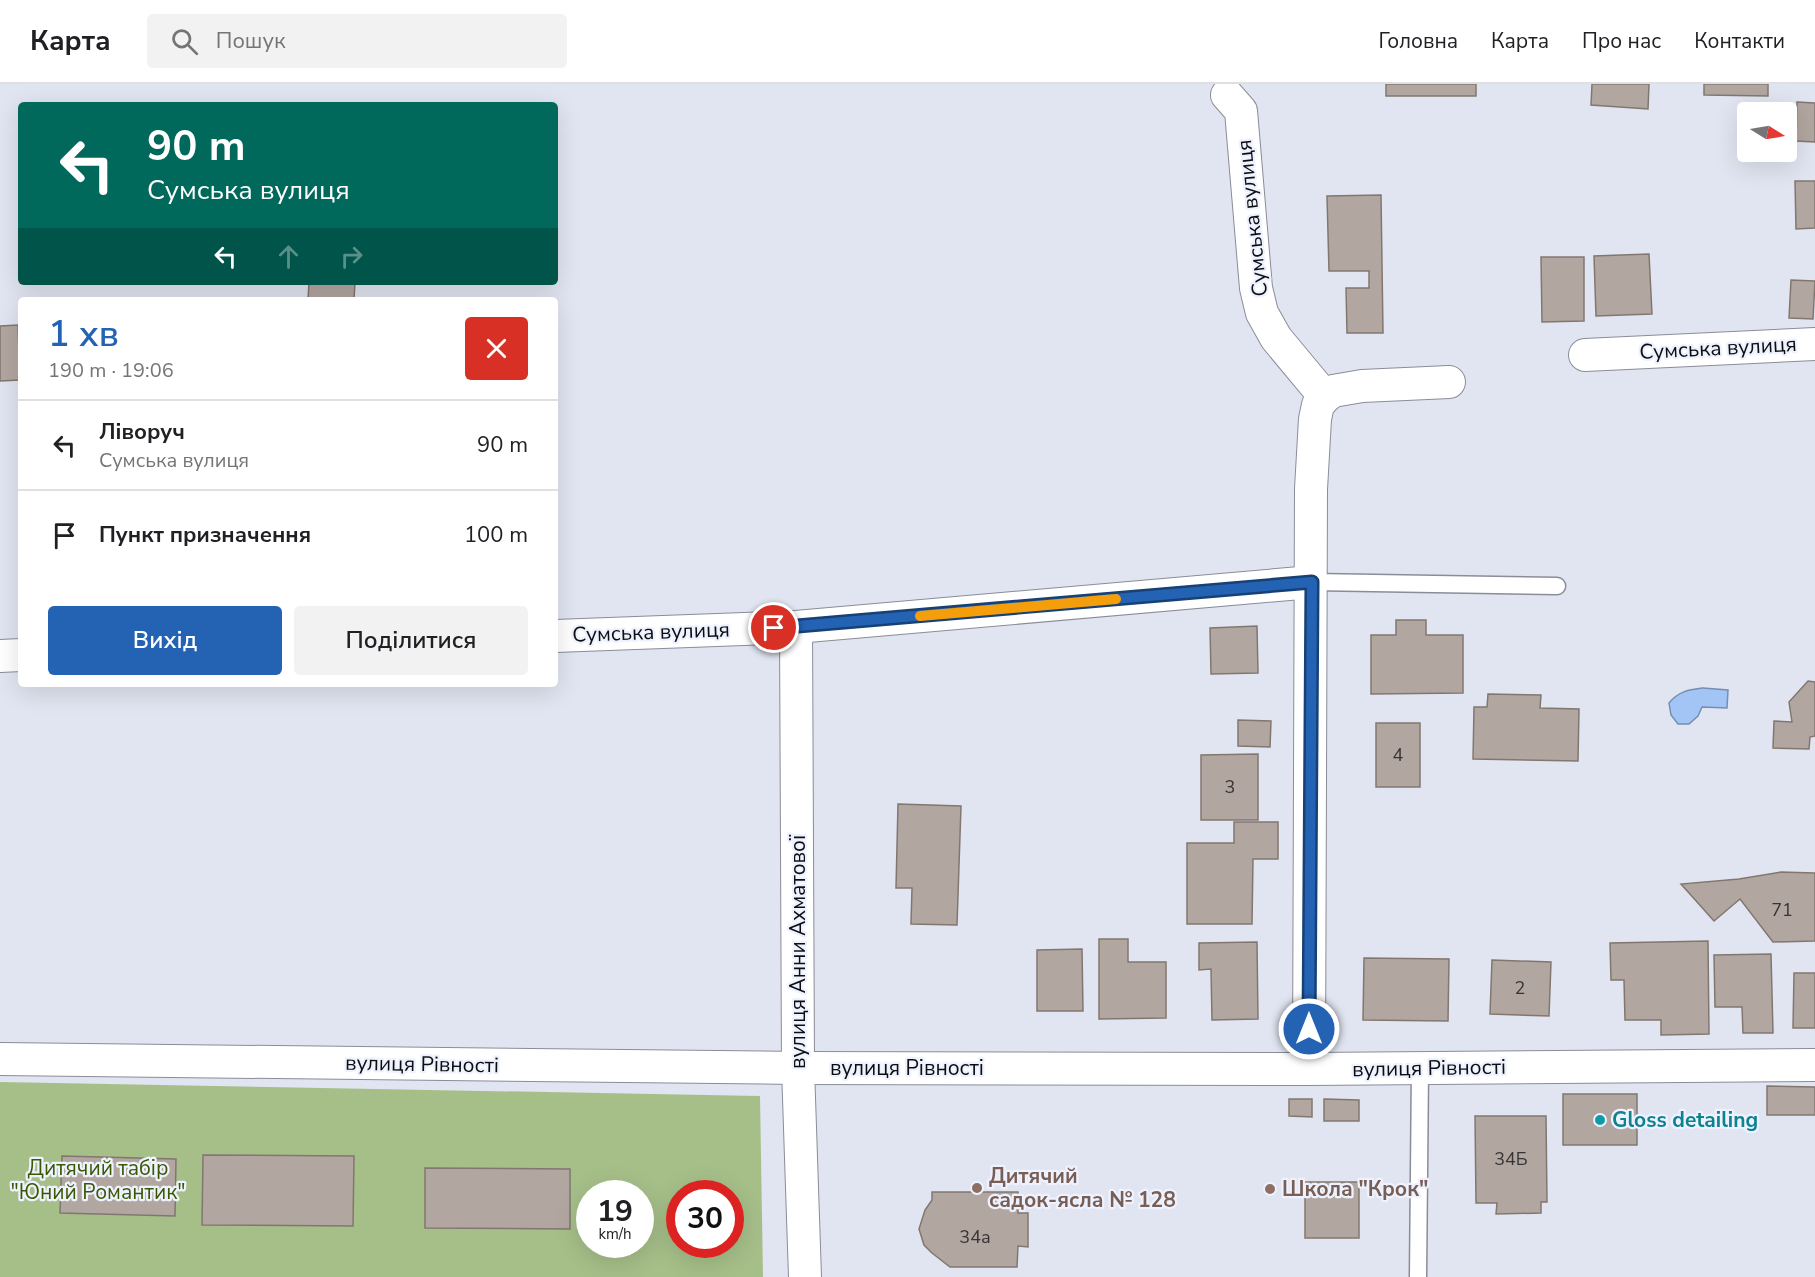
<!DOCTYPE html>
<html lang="uk">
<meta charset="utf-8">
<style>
body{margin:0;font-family:"Nunito Sans",sans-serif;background:#f2f2f2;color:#202124;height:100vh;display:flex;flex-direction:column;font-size:22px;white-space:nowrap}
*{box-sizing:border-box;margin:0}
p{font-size:20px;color:#757577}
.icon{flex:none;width:33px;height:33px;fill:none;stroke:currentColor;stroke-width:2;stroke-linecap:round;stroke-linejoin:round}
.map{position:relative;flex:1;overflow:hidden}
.side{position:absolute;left:18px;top:213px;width:540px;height:390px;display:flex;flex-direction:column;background:#fff;border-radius:6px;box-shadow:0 6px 24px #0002}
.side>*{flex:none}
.top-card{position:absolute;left:18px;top:18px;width:540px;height:183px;border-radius:6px;box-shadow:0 6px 24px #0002;background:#00695c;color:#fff;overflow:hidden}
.needle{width:39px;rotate:101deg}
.fabs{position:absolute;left:1737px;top:18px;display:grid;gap:12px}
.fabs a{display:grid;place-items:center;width:60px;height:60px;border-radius:6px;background:#fff;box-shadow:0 6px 24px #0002;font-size:30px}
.speed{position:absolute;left:576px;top:1096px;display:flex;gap:12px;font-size:30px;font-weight:700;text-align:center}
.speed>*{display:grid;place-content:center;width:78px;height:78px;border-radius:50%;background:#fff;box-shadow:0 6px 24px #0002;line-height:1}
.speed small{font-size:15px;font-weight:400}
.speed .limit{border:9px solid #d22;background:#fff;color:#111}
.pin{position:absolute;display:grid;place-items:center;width:51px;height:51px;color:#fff;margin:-26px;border:3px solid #fff;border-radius:50%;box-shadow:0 2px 6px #0007}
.me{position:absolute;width:66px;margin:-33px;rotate:0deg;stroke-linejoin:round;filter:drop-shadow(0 0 4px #0008)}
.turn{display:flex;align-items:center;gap:21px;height:126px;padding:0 30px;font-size:27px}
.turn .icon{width:78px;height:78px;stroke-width:2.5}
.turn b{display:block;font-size:42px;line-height:51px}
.lanes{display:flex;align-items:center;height:57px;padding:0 30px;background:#0003;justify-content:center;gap:30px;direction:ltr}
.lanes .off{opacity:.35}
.round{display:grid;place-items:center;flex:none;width:63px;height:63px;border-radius:6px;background:#f2f2f2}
.overview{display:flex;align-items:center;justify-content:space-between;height:102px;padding:0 30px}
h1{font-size:36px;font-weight:600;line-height:45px;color:#2462b4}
.action{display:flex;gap:12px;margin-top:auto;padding:12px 30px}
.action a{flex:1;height:69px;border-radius:6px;background:#2462b4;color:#fff;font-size:24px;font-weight:600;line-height:69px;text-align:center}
.action a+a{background:#f2f2f2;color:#202124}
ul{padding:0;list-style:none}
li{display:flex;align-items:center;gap:18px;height:90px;padding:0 30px;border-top:2px solid #e0e0e0}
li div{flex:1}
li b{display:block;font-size:22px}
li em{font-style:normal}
header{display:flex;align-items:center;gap:36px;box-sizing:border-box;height:84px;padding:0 30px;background:#fff;border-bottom:2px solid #e0e0e0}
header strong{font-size:28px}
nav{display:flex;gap:33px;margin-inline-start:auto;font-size:21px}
.search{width:420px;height:54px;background:#f2f2f2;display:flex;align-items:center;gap:15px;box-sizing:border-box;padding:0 21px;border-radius:6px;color:#757577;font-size:22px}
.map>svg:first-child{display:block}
.forest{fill:#a6bf89;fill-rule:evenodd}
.water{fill:#a2c5f5;stroke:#758eb1;stroke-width:1.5}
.building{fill:#b2a6a0;stroke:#827770;stroke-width:1.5}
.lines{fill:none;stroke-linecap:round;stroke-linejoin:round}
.lane-casing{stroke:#8a8d98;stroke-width:19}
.street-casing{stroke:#8a8d98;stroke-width:34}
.lane{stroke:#fff;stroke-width:16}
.street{stroke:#fff;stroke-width:32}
.route-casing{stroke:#174075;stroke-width:15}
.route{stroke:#2462b4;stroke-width:10}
.slow{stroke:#f59e0b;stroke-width:10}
.culture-dot{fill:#0f9aa8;stroke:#eef2fe;stroke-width:2}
.education-dot{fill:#8d6e63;stroke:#eef2fe;stroke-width:2}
.labels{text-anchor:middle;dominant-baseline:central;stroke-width:4.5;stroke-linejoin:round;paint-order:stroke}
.number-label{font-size:18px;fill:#363436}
.street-label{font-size:21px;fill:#0d0e12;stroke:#eef2fe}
.culture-label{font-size:21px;font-weight:bold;fill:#0d838f;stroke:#eef2fe;text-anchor:start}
.park-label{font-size:21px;fill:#3b5702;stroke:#eef2fe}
.education-label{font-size:21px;font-weight:bold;fill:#785e54;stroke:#eef2fe;text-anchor:start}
</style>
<header>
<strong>Карта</strong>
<div class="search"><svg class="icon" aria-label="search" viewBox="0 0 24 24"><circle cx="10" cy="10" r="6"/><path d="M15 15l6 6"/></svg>Пошук</div>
<nav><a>Головна</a><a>Карта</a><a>Про нас</a><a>Контакти</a></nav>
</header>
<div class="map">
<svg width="1815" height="1193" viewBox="0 0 1815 1193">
<rect width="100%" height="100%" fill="#e1e5f1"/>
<!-- forest -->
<path class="forest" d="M0 998 760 1012 763 1193H0ZM590 1110H640V1161H590ZM680 1110H730V1161H680Z"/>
<!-- water -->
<path class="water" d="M1703 604 1728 606 1727 624 1702 623 1698 632 1689 640H1678L1671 631 1669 619C1679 607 1688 606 1703 604Z"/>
<!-- building -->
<g class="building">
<rect x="1386" y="0" width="90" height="12"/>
<polygon points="1592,0 1649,0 1648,25 1591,21"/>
<polygon points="1704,0 1768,0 1768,12 1704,11"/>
<polygon points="1797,18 1815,19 1815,58 1796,57"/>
<polygon points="1795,97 1815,97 1815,144 1796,145"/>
<polygon points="1381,111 1383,249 1347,249 1346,204 1369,204 1369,187 1329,187 1327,112"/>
<polygon points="1649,170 1652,230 1596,232 1594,172"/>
<polygon points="1541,173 1584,173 1584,237 1542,238"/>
<polygon points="1791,196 1815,197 1813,235 1789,234"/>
<polygon points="309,198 355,198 354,216 308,216"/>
<polygon points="18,241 20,296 0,297 0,242"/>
<polygon points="1396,536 1426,536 1426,551 1463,551 1463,609 1371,610 1371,551 1396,551"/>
<polygon points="1257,542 1258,589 1211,590 1210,544"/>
<polygon points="1808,597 1815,598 1815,652 1810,653 1809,665 1773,664 1774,637 1792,638 1789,618"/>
<polygon points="1488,610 1541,611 1540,624 1579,625 1578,677 1473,675 1474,623 1487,623"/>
<polygon points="1238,636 1271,637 1270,663 1238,662"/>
<rect x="1376" y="639" width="44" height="64"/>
<polygon points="1258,670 1258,736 1201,736 1201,671"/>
<polygon points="898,720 961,722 957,841 911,840 912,804 896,804"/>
<polygon points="1234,738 1278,738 1278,775 1253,775 1252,840 1187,840 1187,759 1234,759"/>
<polygon points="1781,788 1815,789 1815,857 1773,858 1740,815 1714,837 1681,800 1739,795"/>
<polygon points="1099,855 1128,855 1128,878 1166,878 1166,934 1099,935"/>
<polygon points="1708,857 1709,950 1661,951 1661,936 1625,936 1624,896 1611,896 1610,859"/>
<polygon points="1257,858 1258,935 1212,936 1211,885 1199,886 1199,859"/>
<polygon points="1082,865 1083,927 1037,927 1037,866"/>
<polygon points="1771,870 1773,949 1743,949 1742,923 1715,923 1714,871"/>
<polygon points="1364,874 1449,875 1448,937 1363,936"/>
<polygon points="1492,876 1551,878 1549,932 1490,930"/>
<polygon points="1794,889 1815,889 1815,944 1793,944"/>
<polygon points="1767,1002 1815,1003 1815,1031 1767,1031"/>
<rect x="1563" y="1010" width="74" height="51"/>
<polygon points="1289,1015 1312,1015 1312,1033 1289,1032"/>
<polygon points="1324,1015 1359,1016 1359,1037 1324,1037"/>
<polygon points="1475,1032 1546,1032 1547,1118 1541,1118 1541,1129 1496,1130 1497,1119 1476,1119"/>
<polygon points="203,1071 354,1072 353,1142 202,1141"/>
<polygon points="62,1072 176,1075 175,1132 60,1129"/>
<polygon points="425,1084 570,1085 570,1145 425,1144"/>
<rect x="1305" y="1098" width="54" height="56"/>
<polygon points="932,1108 1018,1108 1018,1129 1028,1129 1028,1163 1018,1162 1017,1183 950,1183 932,1169 924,1161 919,1145 925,1126 932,1116"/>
</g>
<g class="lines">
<!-- lane casing -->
<g class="lane-casing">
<g id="lane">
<polyline points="1312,498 1557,502"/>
<polyline points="1418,1193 1420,984"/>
</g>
</g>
<!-- street casing -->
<g class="street-casing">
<g id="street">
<polyline points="1227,11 1241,27 1256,204 1262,229 1276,254 1325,313"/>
<polyline points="1585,271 1815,260"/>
<polyline points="796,543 798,984 805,1193"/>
<polyline points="555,552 796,543 1312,498"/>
<polyline points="0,572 21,571"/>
<polyline points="0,975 798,984 1309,985 1815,981"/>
<polyline points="1309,985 1311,405 1315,335 1318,321 1325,313 1333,307 1362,302 1449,298"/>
</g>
</g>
<!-- lane -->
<use href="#lane" class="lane"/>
<!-- street -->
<use href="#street" class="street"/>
</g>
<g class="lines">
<!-- route casing -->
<g class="route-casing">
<polyline id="route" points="774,544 1312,498 1309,945"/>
</g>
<!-- route -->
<use href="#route" class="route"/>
<!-- slow -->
<polyline class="slow" points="920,532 1116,515"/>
</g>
<!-- markers -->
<circle class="culture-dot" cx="1600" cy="1036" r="6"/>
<g class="education-dot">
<circle cx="977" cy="1104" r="6"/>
<circle cx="1270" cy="1105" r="6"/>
</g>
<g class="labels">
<!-- number labels -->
<g class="number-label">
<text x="1398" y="671">4</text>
<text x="1230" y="703">3</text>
<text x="1782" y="826">71</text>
<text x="1520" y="904">2</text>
<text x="1511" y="1075">34Б</text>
<text x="975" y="1153">34а</text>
</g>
<!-- street labels -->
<g class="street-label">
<text transform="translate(1252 134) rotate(-96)">Сумська вулиця</text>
<text transform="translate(1718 264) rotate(-3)">Сумська вулиця</text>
<text transform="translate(651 548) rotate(-2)">Сумська вулиця</text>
<text transform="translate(798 868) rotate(-90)">вулиця Анни Ахматової</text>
<text transform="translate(422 980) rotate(1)">вулиця Рівності</text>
<text x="907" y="984">вулиця Рівності</text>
<text transform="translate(1429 984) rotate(-1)">вулиця Рівності</text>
</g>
<!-- culture labels -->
<g class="culture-label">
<text x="1612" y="1036">Gloss detailing</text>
</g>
<!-- park labels -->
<g class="park-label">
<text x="98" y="1084">Дитячий табір<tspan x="98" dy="24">"Юний Романтик"</tspan></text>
</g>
<!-- education labels -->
<g class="education-label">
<text x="989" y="1092">Дитячий<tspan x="989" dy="24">садок-ясла № 128</tspan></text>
<text x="1282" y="1105">Школа "Крок"</text>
</g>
</g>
</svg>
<div class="fabs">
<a><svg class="needle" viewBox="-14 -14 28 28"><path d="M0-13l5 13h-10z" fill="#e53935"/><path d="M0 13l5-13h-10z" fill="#757577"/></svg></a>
</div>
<div class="speed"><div>19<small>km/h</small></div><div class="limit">30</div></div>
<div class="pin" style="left:774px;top:544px;background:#d93025"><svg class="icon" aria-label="arrive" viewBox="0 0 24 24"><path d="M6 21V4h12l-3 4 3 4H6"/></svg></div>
<svg class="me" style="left:1309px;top:945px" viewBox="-20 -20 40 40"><circle r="17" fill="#2462b4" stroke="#fff" stroke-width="3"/><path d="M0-11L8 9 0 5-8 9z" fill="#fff"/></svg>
<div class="top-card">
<div class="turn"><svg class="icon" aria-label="left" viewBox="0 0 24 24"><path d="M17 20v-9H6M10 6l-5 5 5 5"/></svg><div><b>90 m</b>Сумська вулиця</div></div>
<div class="lanes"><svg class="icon" aria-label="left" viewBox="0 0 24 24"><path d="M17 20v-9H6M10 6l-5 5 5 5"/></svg><svg class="icon off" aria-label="ahead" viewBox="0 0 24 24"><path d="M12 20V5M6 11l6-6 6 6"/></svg><svg class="icon off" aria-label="right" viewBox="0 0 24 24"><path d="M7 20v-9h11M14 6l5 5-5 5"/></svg></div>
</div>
<section class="side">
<div class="overview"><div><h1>1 хв</h1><p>190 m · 19:06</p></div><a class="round" style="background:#d93025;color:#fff"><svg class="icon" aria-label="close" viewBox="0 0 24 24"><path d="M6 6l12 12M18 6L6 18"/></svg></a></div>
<ul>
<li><svg class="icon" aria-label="left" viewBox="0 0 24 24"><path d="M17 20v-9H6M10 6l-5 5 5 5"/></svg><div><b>Ліворуч</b><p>Сумська вулиця</p></div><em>90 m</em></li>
<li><svg class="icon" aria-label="arrive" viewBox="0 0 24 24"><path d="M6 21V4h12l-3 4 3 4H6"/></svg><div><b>Пункт призначення</b></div><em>100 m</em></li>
</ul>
<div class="action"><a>Вихід</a><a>Поділитися</a></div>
</section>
</div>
